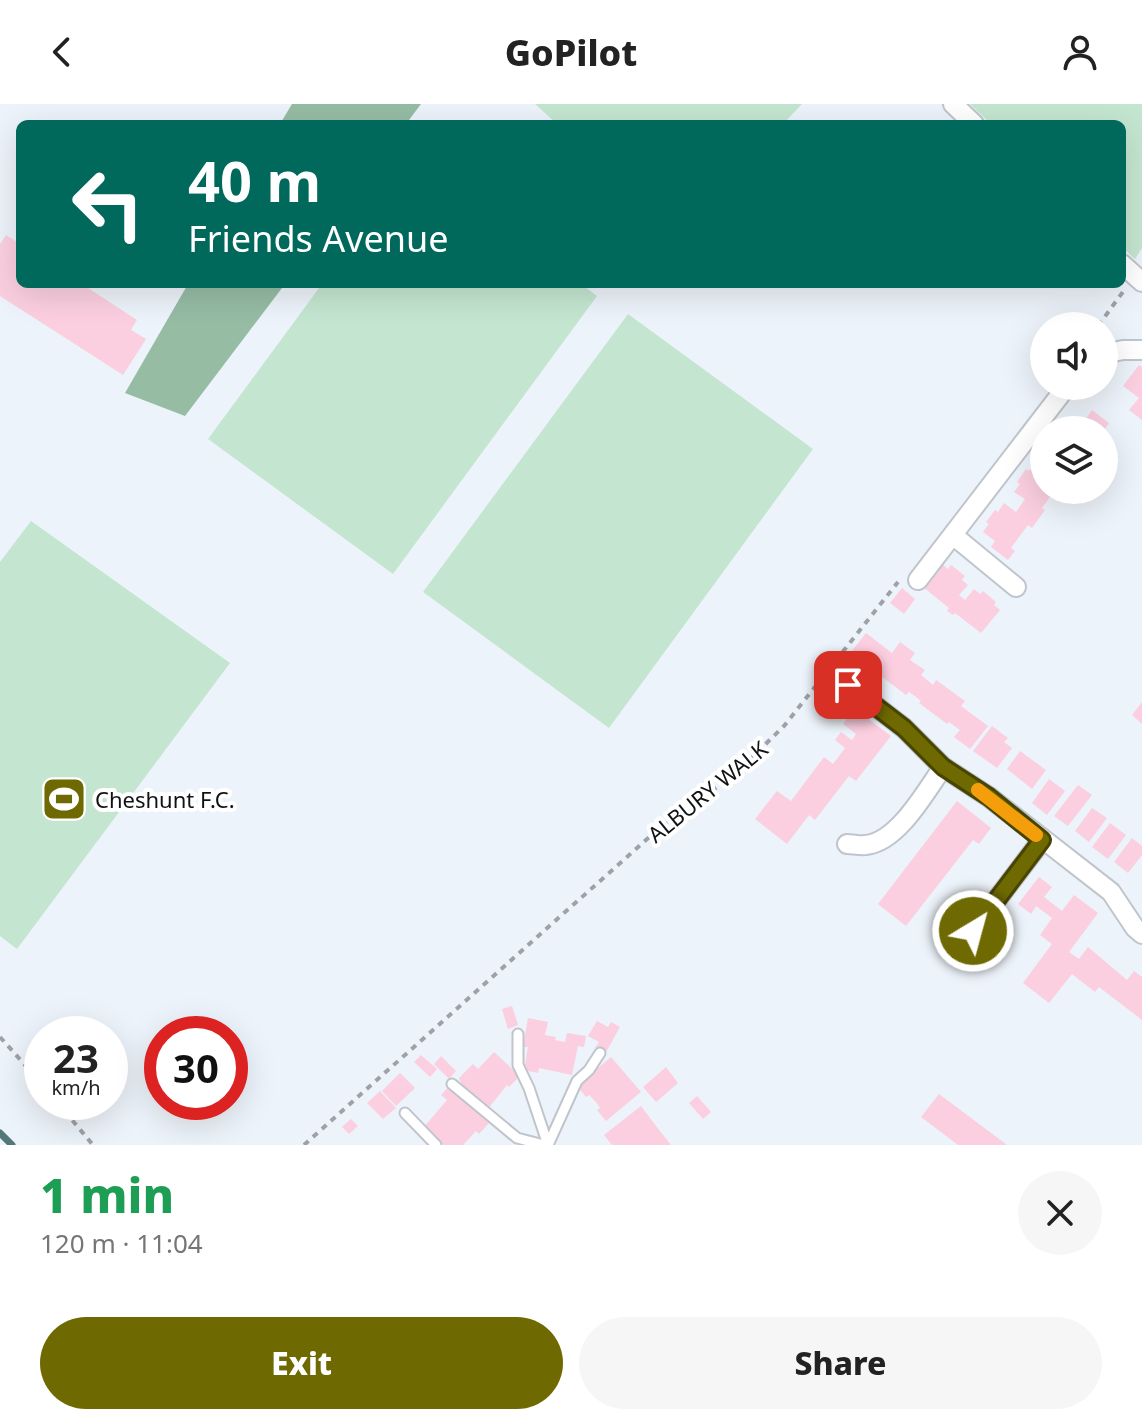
<!DOCTYPE html>
<meta charset="utf-8">
<style>
body{margin:0;font-family:"Noto Sans",sans-serif;background:#f6f6f6;color:#222;height:100vh;display:flex;flex-direction:column;font-size:30px;white-space:nowrap}
*{box-sizing:border-box;margin:0}
p{font-size:26px;color:#767676}
.icon{flex:none;width:44px;height:44px;fill:none;stroke:currentColor;stroke-width:2;stroke-linecap:round;stroke-linejoin:round}
.map{position:relative;height:1041px;overflow:hidden}
.sheet{display:flex;flex-direction:column;background:#fff;flex:1}
.sheet>*{flex:none}
.banner{position:absolute;left:16px;top:16px;width:1110px;height:168px;border-radius:12px;box-shadow:0 8px 32px #0002;background:#00695c;color:#fff;overflow:hidden}
.tools{position:absolute;left:1030px;top:208px;display:grid;gap:16px}
.tools a{display:grid;place-items:center;width:88px;height:88px;border-radius:50%;background:#fff;box-shadow:0 8px 32px #0002;font-size:40px}
.speed{position:absolute;left:24px;top:912px;display:flex;gap:16px;font-size:40px;font-weight:700;text-align:center}
.speed>*{display:grid;place-content:center;width:104px;height:104px;border-radius:50%;background:#fff;box-shadow:0 8px 32px #0002;line-height:1}
.speed small{font-size:20px;font-weight:400}
.speed .limit{border:12px solid #d22;background:#fff;color:#111}
.pin{position:absolute;display:grid;place-items:center;width:68px;height:68px;color:#fff;margin:-34px;border-radius:16px;box-shadow:0 4px 12px #0006}
.me{position:absolute;width:88px;margin:-44px;rotate:37deg;stroke-linejoin:round;filter:drop-shadow(0 0 6px #0008)}
.turn{display:flex;align-items:center;gap:28px;height:168px;padding:0 40px;font-size:36px}
.turn .icon{width:104px;height:104px;stroke-width:2.5}
.turn b{display:block;font-size:56px;line-height:68px}
.round{display:grid;place-items:center;flex:none;width:84px;height:84px;border-radius:42px;background:#f6f6f6}
.headline{display:flex;align-items:center;justify-content:space-between;height:136px;padding:0 40px}
h1{font-size:48px;font-weight:800;line-height:60px;color:#1e9e55}
.action{display:flex;gap:16px;margin-top:auto;padding:16px 40px}
.action a{flex:1;height:92px;border-radius:48px;background:#6f6901;color:#fff;font-size:32px;font-weight:800;line-height:92px;text-align:center}
.action a+a{background:#f6f6f6;color:#222}
header{display:flex;justify-content:space-between;align-items:center;height:104px;padding:0 40px;background:#fff;font-size:36px;font-weight:800}
.map>svg:first-child{display:block}
.green{fill:#c4e6d0}
.forest{fill:#96bca4}
.lines{fill:none;stroke-linecap:round;stroke-linejoin:round}
.stream{stroke:#53787a;stroke-width:7}
.building{fill:#fbcfe0}
.lane-casing{stroke:#c0c5cc;stroke-width:13}
.street-casing{stroke:#c0c5cc;stroke-width:22}
.path{stroke:#9ea2a7;stroke-width:4;stroke-dasharray:6 6;stroke-linecap:butt}
.lane{stroke:#fff;stroke-width:9}
.street{stroke:#fff;stroke-width:18}
.route-casing{stroke:#484401;stroke-width:20}
.route{stroke:#6f6901;stroke-width:14}
.slow{stroke:#f59e0b;stroke-width:14}
.labels{text-anchor:middle;dominant-baseline:central;stroke-width:8;stroke-linejoin:round;paint-order:stroke}
.street-label{font-size:22px;fill:#101214;stroke:#fff}
.poi-label{font-size:22px;fill:#101214;stroke:#fff;text-anchor:start}
</style>
<header><svg class="icon" aria-label="back" viewBox="0 0 24 24"><path d="M15 5l-7 7 7 7"/></svg>GoPilot<svg class="icon" aria-label="person" viewBox="0 0 24 24"><circle cx="12" cy="8" r="4"/><path d="M4 21q1-7 8-7t8 7"/></svg></header>
<div class="map">
<svg width="1142" height="1041" viewBox="0 0 1142 1041">
<rect width="100%" height="100%" fill="#edf3fa"/>
<!-- green -->
<g class="green">
<polygon points="535,0 802,0 783,20 557,20"/>
<polygon points="970,0 1142,0 1142,144 1135,155 1122,143 1122,20 991,20"/>
<polygon points="322,180 581,180 597,192 393,470 208,335"/>
<polygon points="628,210 813,345 609,624 423,488"/>
<polygon points="31,417 230,559 17,845 0,832 0,458"/>
</g>
<!-- forest -->
<g class="forest">
<polygon points="292,0 421,0 406,20 280,20"/>
<polygon points="188,180 285,180 185,312 125,289"/>
</g>
<g class="lines">
<!-- stream -->
<polyline class="stream" points="0,1029 12,1041"/>
</g>
<!-- building -->
<g class="building">
<polygon points="6,131 20,140 20,180 82,180 137,216 131,226 146,235 123,271 0,192 0,140"/>
<polygon points="1139,261 1142,263 1142,316 1129,306 1139,294 1123,282"/>
<polygon points="1092,306 1109,319 1104,326 1078,326"/>
<polygon points="1035,359 1044,365 1044,386 1055,386 1042,404 1045,406 1032,424 1028,421 1011,444 1015,447 1008,456 991,443 995,437 983,428 989,420 986,418 995,406 998,408 1004,399 1016,408 1025,395 1014,388 1020,380 1017,378 1026,365 1029,367"/>
<polygon points="942,460 948,465 951,461 965,472 962,476 968,481 959,491 965,496 974,485 980,490 983,487 996,498 994,501 1000,506 981,529 955,509 953,511 947,507 949,504 923,483"/>
<polygon points="902,484 915,495 904,510 890,499"/>
<polygon points="866,529 892,549 900,538 915,549 910,556 925,566 921,571 933,581 936,576 965,597 961,602 988,622 970,645 954,633 960,626 949,618 947,620 919,599 921,597 915,592 909,588 906,591 877,569 881,564 876,561 871,557 865,565 848,552"/>
<polygon points="1142,598 1142,620 1132,611"/>
<polygon points="855,605 891,632 856,677 849,672 815,716 809,711 787,740 755,715 777,687 791,697 824,653 833,660 845,644 835,636 841,628 852,636 856,630 843,620"/>
<polygon points="992,622 1008,634 1004,638 1012,644 997,664 973,647"/>
<polygon points="1020,647 1046,666 1032,685 1007,665"/>
<polygon points="1049,675 1065,687 1047,711 1032,699"/>
<polygon points="1078,681 1092,691 1068,722 1054,712"/>
<polygon points="957,697 991,724 979,740 973,736 906,822 878,800"/>
<polygon points="1092,704 1107,714 1089,738 1075,727"/>
<polygon points="1110,719 1126,731 1108,755 1092,743"/>
<polygon points="1132,734 1142,742 1142,751 1128,769 1114,758"/>
<polygon points="1039,773 1052,783 1044,793 1062,807 1074,791 1098,809 1069,848 1079,855 1088,843 1127,876 1134,867 1142,873 1142,916 1099,883 1095,888 1072,870 1049,899 1023,879 1052,840 1040,831 1052,814 1036,802 1031,810 1018,800"/>
<polygon points="512,902 518,921 508,925 502,905"/>
<polygon points="528,914 548,918 545,931 556,933 555,936 565,938 567,929 586,932 584,943 578,942 572,971 539,964 538,969 524,966 528,943 523,943"/>
<polygon points="597,917 608,923 611,918 620,923 605,950 595,944 599,938 588,932"/>
<polygon points="494,948 520,972 509,983 507,981 487,1006 462,982 459,974 473,960 478,965"/>
<polygon points="421,951 437,965 430,973 414,958"/>
<polygon points="441,952 456,967 449,975 434,960"/>
<polygon points="611,953 641,988 606,1017 597,1006 600,1004 596,998 589,991 586,993 577,982"/>
<polygon points="666,963 678,979 656,998 643,983"/>
<polygon points="400,969 415,984 396,1002 382,987"/>
<polygon points="449,982 489,1019 479,1030 476,1027 463,1041 444,1041 424,1023 447,996 441,991"/>
<polygon points="380,987 396,1004 383,1015 367,999"/>
<polygon points="939,990 1007,1041 958,1041 921,1013"/>
<polygon points="697,992 711,1008 703,1015 689,999"/>
<polygon points="641,1002 656,1022 671,1041 612,1041 604,1031"/>
<polygon points="351,1015 358,1022 349,1030 342,1023"/>
</g>
<g class="lines">
<!-- lane casing -->
<g class="lane-casing">
<g id="lane">
<polyline points="518,930 518,961 529,984 548,1041"/>
<polyline points="452,980 517,1034 544,1041"/>
<polyline points="405,1009 436,1041"/>
<polyline points="548,1041 577,977 589,966 600,949"/>
</g>
</g>
<!-- street casing -->
<g class="street-casing">
<g id="street">
<polyline points="953,0 974,20"/>
<polyline points="1122,160 1142,178"/>
<polyline points="1104,250 1123,246 1142,246"/>
<polyline points="954,432 1016,483"/>
<polyline points="918,476 1067,282"/>
<polyline points="848,581 904,624 943,663 989,693 1111,788 1135,824 1142,830"/>
<path d="M847 740C853 740 860 742 866 741 898 738 926 687 943 663"/>
<polyline points="973,827 1042,736"/>
</g>
</g>
<!-- path -->
<g class="path">
<polyline points="1098,222 1125,185"/>
<polyline points="0,933 42,980"/>
<polyline points="57,998 93,1041"/>
<polyline points="304,1041 656,727 735,670 784,622 898,478"/>
</g>
<!-- lane -->
<use href="#lane" class="lane"/>
<!-- street -->
<use href="#street" class="street"/>
</g>
<g class="lines">
<!-- route casing -->
<g class="route-casing">
<polyline id="route" points="848,581 904,624 943,663 989,693 1042,736 973,827"/>
</g>
<!-- route -->
<use href="#route" class="route"/>
<!-- slow -->
<polyline class="slow" points="978,686 1036,731"/>
</g>
<!-- icons -->
<defs>
<g id="stadium-square" transform="scale(2.3)"><rect x="-9" y="-9" width="18" height="18" rx="4" fill="#6f6901" stroke="#fff"/><path d="M0-5a6.5 5 0 1 0 0 10a6.5 5 0 1 0 0-10ZM-3.5-1.8h7v3.6h-7Z" fill="#fff"/></g>
</defs>
<g fill-rule="evenodd">
<use href="#stadium-square" x="64" y="695"/>
</g>
<g class="labels">
<!-- street labels -->
<g class="street-label">
<text transform="translate(707 687) rotate(-39)">ALBURY WALK</text>
</g>
<!-- poi labels -->
<g class="poi-label">
<text x="95" y="695">Cheshunt F.C.</text>
</g>
</g>
</svg>
<div class="tools">
<a><svg class="icon" aria-label="sound" viewBox="0 0 24 24"><path d="M4 9h4l5-4v14l-5-4H4zM17 9q2 3 0 6"/></svg></a>
<a><svg class="icon" aria-label="layers" viewBox="0 0 24 24"><path d="M12 4l9 5-9 5-9-5zM3 14l9 5 9-5"/></svg></a>
</div>
<div class="speed"><div>23<small>km/h</small></div><div class="limit">30</div></div>
<div class="pin" style="left:848px;top:581px;background:#d93025"><svg class="icon" aria-label="arrive" viewBox="0 0 24 24"><path d="M6 21V4h12l-3 4 3 4H6"/></svg></div>
<svg class="me" style="left:973px;top:827px" viewBox="-20 -20 40 40"><circle r="17" fill="#6f6901" stroke="#fff" stroke-width="3"/><path d="M0-11L8 9 0 5-8 9z" fill="#fff"/></svg>
<div class="banner">
<div class="turn"><svg class="icon" aria-label="left" viewBox="0 0 24 24"><path d="M17 20v-9H6M10 6l-5 5 5 5"/></svg><div><b>40 m</b>Friends Avenue</div></div>
</div>
</div>
<section class="sheet">
<div class="headline"><div><h1>1 min</h1><p>120 m · 11:04</p></div><a class="round"><svg class="icon" aria-label="close" viewBox="0 0 24 24"><path d="M6 6l12 12M18 6L6 18"/></svg></a></div>
<div class="action"><a>Exit</a><a>Share</a></div>
</section>
